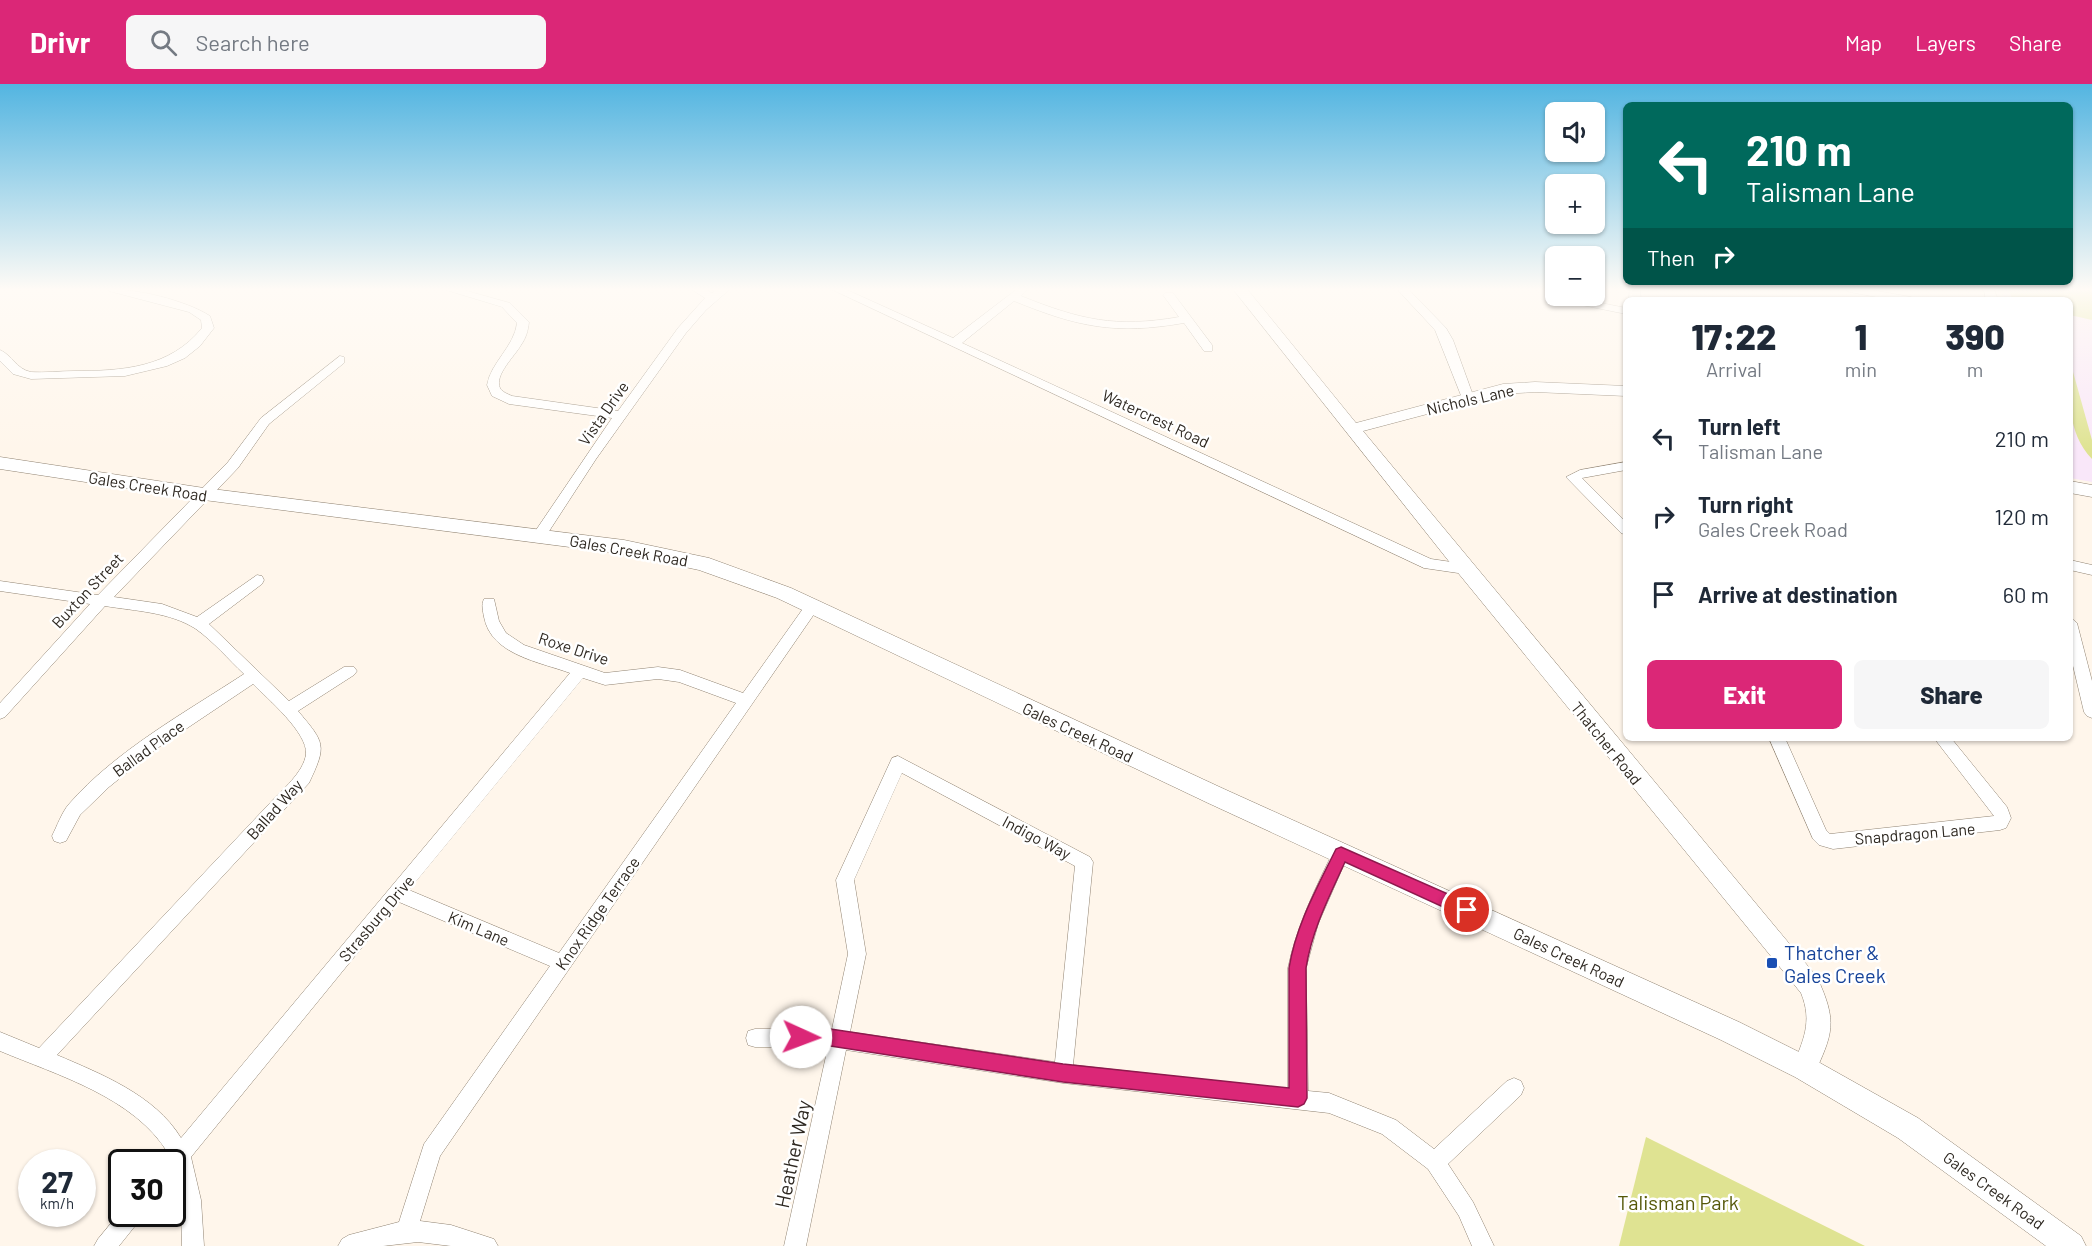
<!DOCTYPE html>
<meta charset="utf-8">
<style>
body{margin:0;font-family:Barlow,sans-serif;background:#f6f6f7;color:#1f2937;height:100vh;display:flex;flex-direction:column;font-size:22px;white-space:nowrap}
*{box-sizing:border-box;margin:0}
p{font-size:20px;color:#747a83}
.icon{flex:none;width:33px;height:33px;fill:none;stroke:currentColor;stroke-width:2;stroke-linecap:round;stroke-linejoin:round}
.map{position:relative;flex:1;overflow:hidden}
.details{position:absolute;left:1623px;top:213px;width:450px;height:444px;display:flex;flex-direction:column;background:#fff;border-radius:9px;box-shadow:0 2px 4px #0004}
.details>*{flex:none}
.guide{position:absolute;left:1623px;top:18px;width:450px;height:183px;border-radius:9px;box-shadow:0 2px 4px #0004;background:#00695c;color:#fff;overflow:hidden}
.controls{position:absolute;left:1545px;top:18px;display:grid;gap:12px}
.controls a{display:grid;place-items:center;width:60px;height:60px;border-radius:9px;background:#fff;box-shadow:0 2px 4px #0004;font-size:30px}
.speed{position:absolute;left:18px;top:1065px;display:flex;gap:12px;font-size:30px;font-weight:700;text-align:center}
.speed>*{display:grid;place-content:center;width:78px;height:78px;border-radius:50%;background:#fff;box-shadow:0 2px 4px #0004;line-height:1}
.speed small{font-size:15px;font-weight:400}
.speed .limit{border:3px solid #111;border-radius:9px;background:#fff;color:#111}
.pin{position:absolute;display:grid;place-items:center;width:51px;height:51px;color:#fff;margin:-26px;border:3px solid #fff;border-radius:50%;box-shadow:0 2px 6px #0007}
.me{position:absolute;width:66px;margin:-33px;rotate:92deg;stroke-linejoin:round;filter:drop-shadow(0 0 4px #0008)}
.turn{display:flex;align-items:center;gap:21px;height:126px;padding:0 24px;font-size:27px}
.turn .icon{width:78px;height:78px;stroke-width:2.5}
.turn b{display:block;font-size:42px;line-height:51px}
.then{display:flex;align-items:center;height:57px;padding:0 24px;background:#0003;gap:12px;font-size:22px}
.eta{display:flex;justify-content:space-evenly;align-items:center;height:102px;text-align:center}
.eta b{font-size:36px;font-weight:800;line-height:42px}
.cta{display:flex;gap:12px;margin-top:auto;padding:12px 24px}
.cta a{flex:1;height:69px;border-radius:9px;background:#db2777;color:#fff;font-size:24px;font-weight:800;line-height:69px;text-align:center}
.cta a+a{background:#f6f6f7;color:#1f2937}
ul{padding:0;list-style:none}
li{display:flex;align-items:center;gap:18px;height:78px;padding:0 24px}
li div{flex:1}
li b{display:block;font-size:22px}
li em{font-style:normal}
header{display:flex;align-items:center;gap:36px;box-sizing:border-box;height:84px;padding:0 30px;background:#db2777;color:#fff}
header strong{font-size:28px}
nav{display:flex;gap:33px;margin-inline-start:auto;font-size:21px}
.search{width:420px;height:54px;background:#f6f6f7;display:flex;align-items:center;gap:15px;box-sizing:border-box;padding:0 21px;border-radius:9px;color:#747a83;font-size:22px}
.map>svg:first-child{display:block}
.education{fill:#f9e7f9}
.green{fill:#dfe392}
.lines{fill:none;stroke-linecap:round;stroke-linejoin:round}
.minor-casing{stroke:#908372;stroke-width:1}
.tertiary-casing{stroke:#908372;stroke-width:1}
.secondary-casing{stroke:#908372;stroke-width:1}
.minor{fill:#fff;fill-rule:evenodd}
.tertiary{fill:#fff;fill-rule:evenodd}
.secondary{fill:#fff;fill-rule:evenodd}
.route{fill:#db2777;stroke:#8e194d;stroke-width:1.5}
.transit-dot{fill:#1a4fb4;stroke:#fff;stroke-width:2}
.labels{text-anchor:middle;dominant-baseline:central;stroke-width:5;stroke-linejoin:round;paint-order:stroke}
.street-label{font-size:16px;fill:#2e2821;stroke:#fff}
.near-transit-label{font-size:20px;fill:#164399;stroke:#fff;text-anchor:start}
.near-street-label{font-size:20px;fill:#2e2821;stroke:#fff}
.near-park-label{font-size:20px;fill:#565809;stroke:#fff}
</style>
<header>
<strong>Drivr</strong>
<div class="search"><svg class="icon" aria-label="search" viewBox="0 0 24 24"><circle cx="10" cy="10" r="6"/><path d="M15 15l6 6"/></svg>Search here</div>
<nav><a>Map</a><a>Layers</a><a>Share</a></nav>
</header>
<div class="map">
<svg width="2092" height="1162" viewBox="0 0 2092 1162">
<rect width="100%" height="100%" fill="#fff6eb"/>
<!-- education -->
<polygon class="education" points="2001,205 2092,205 2092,398 2070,394 2070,216 2004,216"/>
<!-- green -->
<g class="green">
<polygon points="2009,205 2092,205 2092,236 2070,231 2070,216 2012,216"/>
<path d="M2070 277 2092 356V375C2066 347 2070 314 2070 277Z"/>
<polygon points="1646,1053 1865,1162 1619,1162"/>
</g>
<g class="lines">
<!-- minor casing -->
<g class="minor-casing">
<g id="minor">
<path d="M108 205C137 205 185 216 210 232L214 244 200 262 185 274 167 282 125 292 31 295 13 290 0 277V266C12 271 16 285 31 288 45 289 59 287 74 287 122 287 170 284 202 244L201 236 189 228 109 207Z"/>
<path d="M443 205H460L510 219 529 238C528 247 526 254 521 261 515 272 494 291 500 304 502 308 508 310 512 312L618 327 678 244 705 214 691 205H704L712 209 718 205H730L706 226 686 249 596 375 544 455H534L532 452 534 449 612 334 509 320 492 312 487 301C491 278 514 263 517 239L502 223Z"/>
<path d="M831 205H845L953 254 1017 205H1028L1021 212C1081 236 1115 244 1179 233L1163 211 1165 209H1173L1212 261V267H1204L1184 239C1115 251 1078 243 1014 217L962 259 1431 475 1465 480 1472 485 1465 490 1424 484Z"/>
<polygon points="1397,205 1408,205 1446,244 1453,256 1474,314 1472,317 1464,317 1462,314 1435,246"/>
<polygon points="1630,205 1640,205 1641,216 1629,216"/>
<polygon points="1844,205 1866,205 1911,213 1917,216 1892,216 1850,208"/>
<polygon points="1984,205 1994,205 1998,216 1986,216"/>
<polygon points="1566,212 1626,224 1626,230 1562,217 1560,215"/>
<path d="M340 272 344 273V279L269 340 238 384 114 513 162 520 197 533 257 491 262 492 264 496 262 500 209 540 289 617 344 583H354L357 587 354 591 298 627C325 659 327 661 309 699L57 971C101 990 155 1011 181 1054L570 589C540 578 491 571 484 533 483 527 481 521 484 515H494L499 537 506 549 524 561 605 589 658 583 680 586 743 609 807 519H817L819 523 440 1072 420 1137 451 1141 494 1155 498 1162H451L418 1158 383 1162H338L342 1155 349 1151 399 1138 424 1060 550 882 399 818 191 1073 201 1116 204 1162H182L181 1128 175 1089 172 1090V1078H163L168 1069C134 1013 57 991 0 967V948L39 964 270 719C282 706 304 688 306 670 308 649 267 614 253 600L156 665 109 703 80 731 66 757 60 759 54 757 52 752C57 742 62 728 69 720 115 667 186 628 244 590 228 575 214 558 196 545 170 528 135 527 105 522L5 633 0 635V619L90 520 0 507V497L98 511 228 378 261 334ZM583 594 605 601 658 595 679 598 736 619 559 869 409 806Z"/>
<polygon points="1626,378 1626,386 1582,394 1626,438 1626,451 1621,449 1566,393 1580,386"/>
<polygon points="2070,476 2092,481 2092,491 2070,486"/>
<polygon points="2070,533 2077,539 2092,597 2092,634 2087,632 2084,628 2070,569"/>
<polygon points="1769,654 1785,654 1826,746 1830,750 1994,732 1934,654 1951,654 2007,723 2011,734 2006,744 2000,746 1833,765 1819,761 1813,755"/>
<path d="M898 672 1090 773 1093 778 1073 981 1288 1005V884C1297 841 1316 803 1335 764L1341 761 1347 764 1349 769 1318 840 1306 884 1308 1007 1329 1009 1396 1036 1434 1065 1507 997 1514 994 1521 997 1524 1004 1521 1011 1448 1080 1473 1118 1494 1162H1472L1459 1132 1428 1085 1382 1050 1329 1029 1063 999 846 966 806 1162H784L828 963H755L748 961 746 954 748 947 755 945H832L848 870 836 796 892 674ZM902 689 1075 782 1055 978 850 948 866 870 854 796Z"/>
<polygon points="122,1126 122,1130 142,1130 139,1137 119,1162 94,1162 98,1155"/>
</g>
</g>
<!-- tertiary casing -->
<g class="tertiary-casing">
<g id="tertiary">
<path d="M1233 205H1247L1356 339 1503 300 1535 298 1626 302V312L1535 308 1503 310 1363 347 1817 893C1838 939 1833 949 1813 993L1804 996 1795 993 1792 984C1803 957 1813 938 1801 909L1459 490Z"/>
<polygon points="2070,397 2092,401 2092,413 2070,409"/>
</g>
</g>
<!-- secondary casing -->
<g class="secondary-casing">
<polygon id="secondary" points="0,373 204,404 624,456 709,474 791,504 1224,705 1739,938 1813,975 1918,1034 2081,1152 2086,1162 2046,1162 1898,1054 1795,993 1721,956 1208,719 777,514 699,486 624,470 204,416 0,385"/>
</g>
<!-- minor -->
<use href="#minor" class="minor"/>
<!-- tertiary -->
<use href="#tertiary" class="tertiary"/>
<!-- secondary -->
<use href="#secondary" class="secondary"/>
</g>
<!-- sky -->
<linearGradient id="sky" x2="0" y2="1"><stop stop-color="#53b5e1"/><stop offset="0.56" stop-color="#fffbf6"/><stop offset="1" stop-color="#fffbf6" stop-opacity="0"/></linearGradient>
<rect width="2092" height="367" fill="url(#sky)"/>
<!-- route -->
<path class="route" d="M1341 763 1473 821 1475 826 1473 831 1467 834 1345 778C1329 813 1312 846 1306 884L1307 1014 1304 1020 1298 1023 1063 998 824 961 795 959 792 953 795 947 824 944 1063 980 1289 1004V884C1296 841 1317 804 1336 765Z"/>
<!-- markers -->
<rect class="transit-dot" x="1766" y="873" width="12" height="12" rx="3"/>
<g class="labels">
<!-- street labels -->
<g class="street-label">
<text transform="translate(1470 315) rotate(-13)">Nichols Lane</text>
<text transform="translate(603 329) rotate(-55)">Vista Drive</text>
<text transform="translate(1156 334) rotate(25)">Watercrest Road</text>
<text transform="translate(148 402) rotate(9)">Gales Creek Road</text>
<text transform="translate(629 466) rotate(10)">Gales Creek Road</text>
<text transform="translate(87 506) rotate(-47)">Buxton Street</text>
<text transform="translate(574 564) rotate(18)">Roxe Drive</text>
<text transform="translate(1078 648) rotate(25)">Gales Creek Road</text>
<text transform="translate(1607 659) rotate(51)">Thatcher Road</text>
<text transform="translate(148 664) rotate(-36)">Ballad Place</text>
<text transform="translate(274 725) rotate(-48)">Ballad Way</text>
<text transform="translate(1915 749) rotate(-5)">Snapdragon Lane</text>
<text transform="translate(1037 753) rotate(28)">Indigo Way</text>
<text transform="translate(597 829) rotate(-55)">Knox Ridge Terrace</text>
<text transform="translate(376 834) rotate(-50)">Strasburg Drive</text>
<text transform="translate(479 844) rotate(23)">Kim Lane</text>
<text transform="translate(1569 873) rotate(25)">Gales Creek Road</text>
<text transform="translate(1994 1106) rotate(36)">Gales Creek Road</text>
</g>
<!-- near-transit labels -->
<g class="near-transit-label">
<text x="1784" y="868">Thatcher &amp;<tspan x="1784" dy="23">Gales Creek</tspan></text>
</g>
<!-- near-street labels -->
<g class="near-street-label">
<text transform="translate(792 1070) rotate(-78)">Heather Way</text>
</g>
<!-- near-park labels -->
<g class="near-park-label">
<text x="1678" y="1118">Talisman Park</text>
</g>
</g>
</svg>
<div class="controls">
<a><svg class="icon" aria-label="sound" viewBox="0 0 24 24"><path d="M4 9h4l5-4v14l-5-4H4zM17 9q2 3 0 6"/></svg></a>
<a>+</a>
<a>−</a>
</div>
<div class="speed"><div>27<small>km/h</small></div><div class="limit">30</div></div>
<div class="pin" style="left:1467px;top:826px;background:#d93025"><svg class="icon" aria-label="arrive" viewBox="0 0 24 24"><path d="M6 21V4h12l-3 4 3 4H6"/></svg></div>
<svg class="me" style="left:801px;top:953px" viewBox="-20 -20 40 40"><circle r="19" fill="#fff"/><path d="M0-13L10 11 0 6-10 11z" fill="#db2777"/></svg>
<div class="guide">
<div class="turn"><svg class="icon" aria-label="left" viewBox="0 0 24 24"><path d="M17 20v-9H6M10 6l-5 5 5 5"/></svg><div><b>210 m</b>Talisman Lane</div></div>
<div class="then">Then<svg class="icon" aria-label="right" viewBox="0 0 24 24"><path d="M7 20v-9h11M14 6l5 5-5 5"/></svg></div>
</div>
<section class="details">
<div class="eta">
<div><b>17:22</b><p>Arrival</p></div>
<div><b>1</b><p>min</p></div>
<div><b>390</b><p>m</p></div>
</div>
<ul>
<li><svg class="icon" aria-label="left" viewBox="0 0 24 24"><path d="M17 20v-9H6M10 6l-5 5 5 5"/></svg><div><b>Turn left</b><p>Talisman Lane</p></div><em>210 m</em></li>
<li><svg class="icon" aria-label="right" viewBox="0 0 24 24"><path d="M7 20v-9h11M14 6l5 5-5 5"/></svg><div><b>Turn right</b><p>Gales Creek Road</p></div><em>120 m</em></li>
<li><svg class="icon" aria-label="arrive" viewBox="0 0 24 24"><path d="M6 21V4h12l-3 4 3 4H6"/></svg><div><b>Arrive at destination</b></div><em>60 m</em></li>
</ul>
<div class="cta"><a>Exit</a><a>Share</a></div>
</section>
</div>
